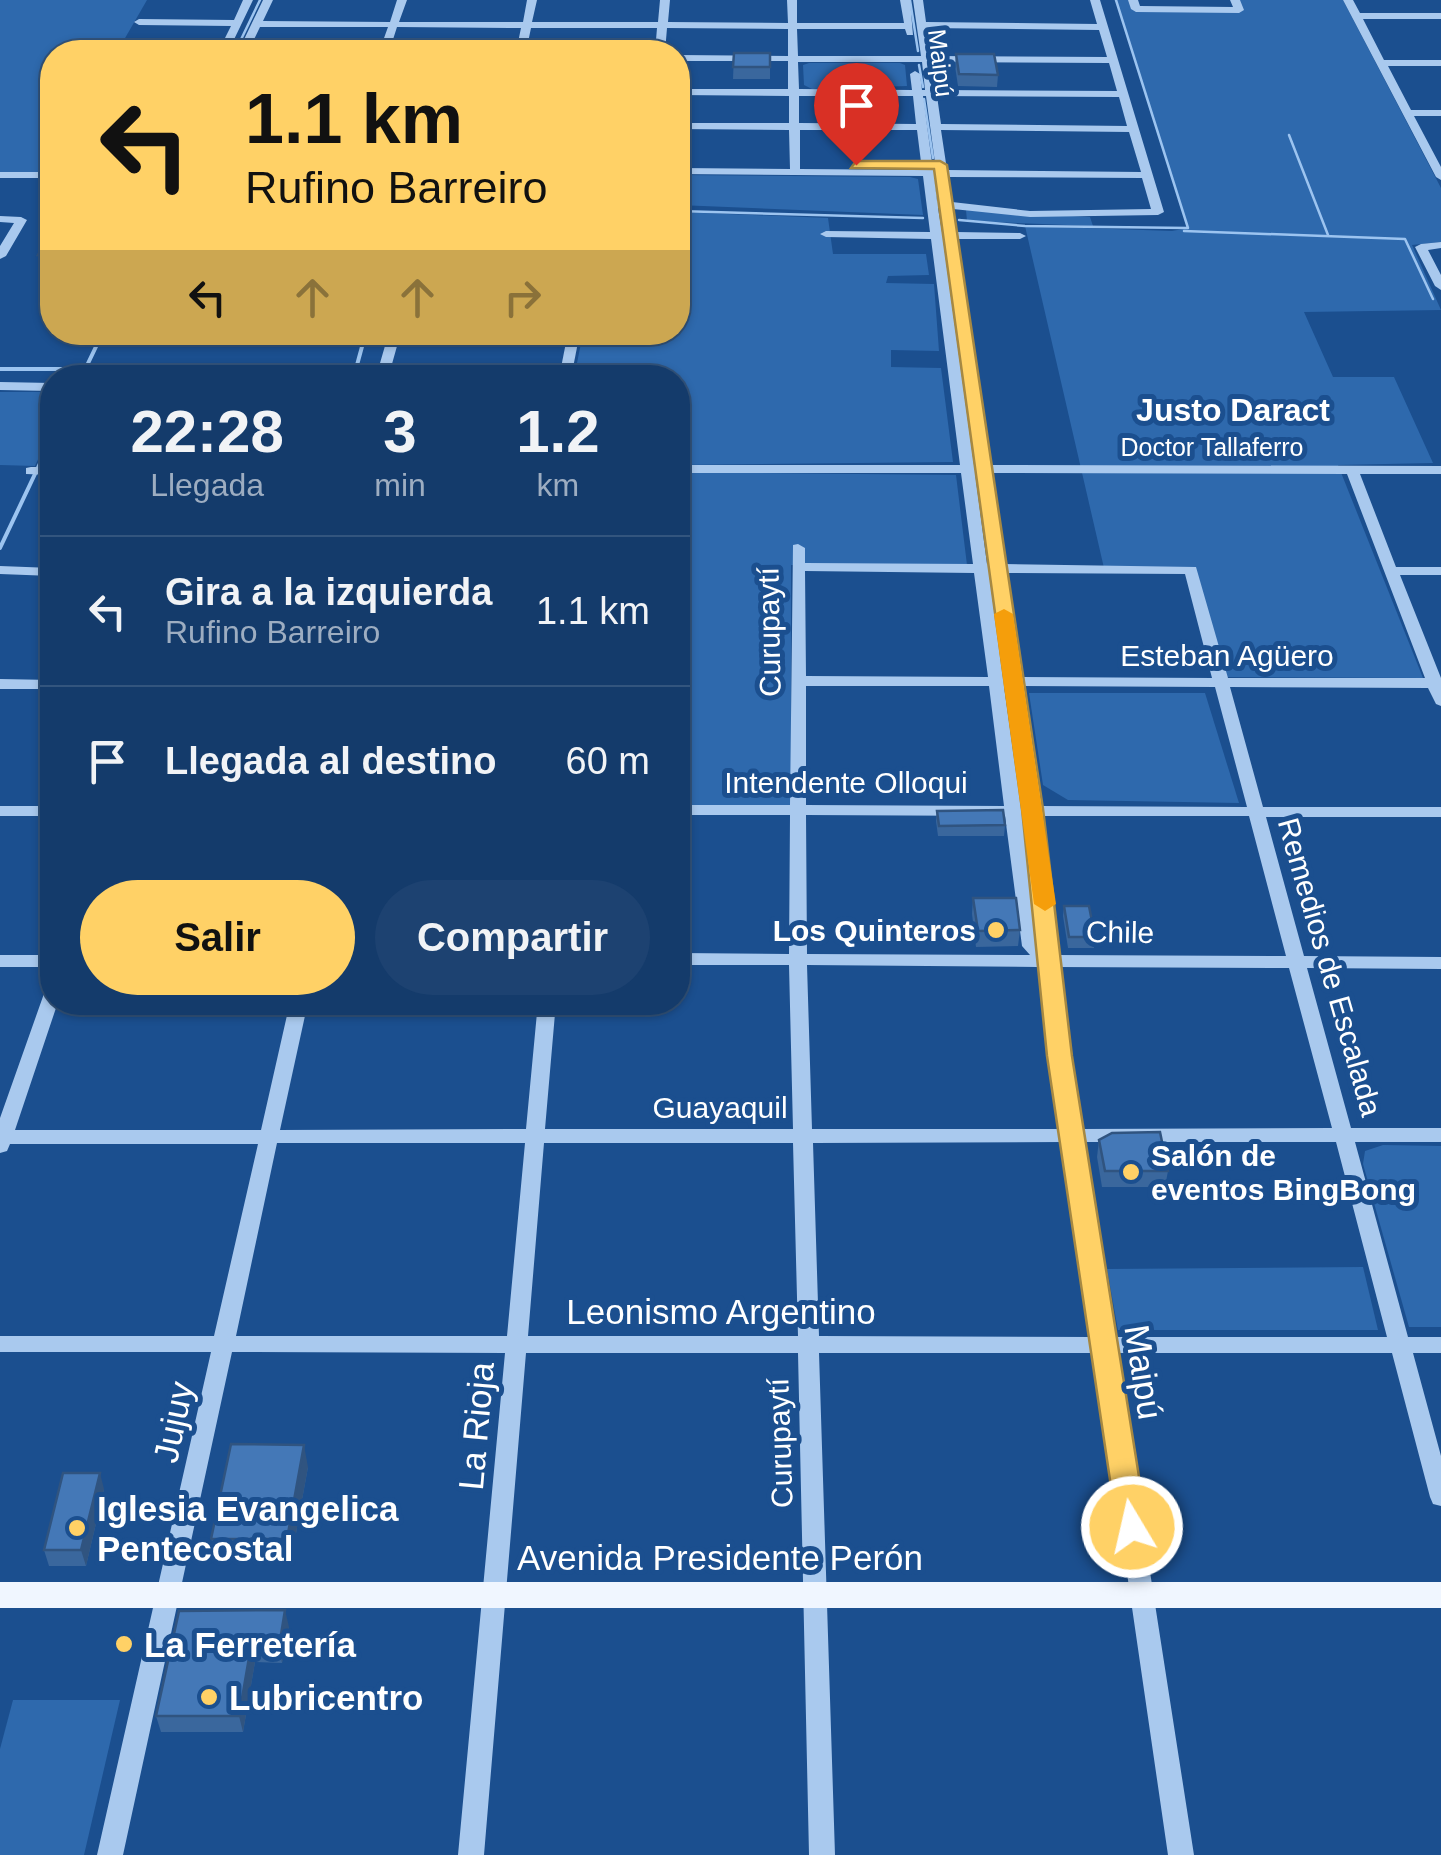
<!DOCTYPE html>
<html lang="es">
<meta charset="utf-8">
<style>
body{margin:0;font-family:Helvetica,sans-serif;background:#1d4271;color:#f1f3f6;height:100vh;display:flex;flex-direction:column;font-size:38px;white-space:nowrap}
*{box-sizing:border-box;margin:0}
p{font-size:32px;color:#9dadc1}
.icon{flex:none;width:55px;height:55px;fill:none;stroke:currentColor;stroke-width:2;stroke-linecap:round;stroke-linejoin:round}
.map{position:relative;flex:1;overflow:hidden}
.sheet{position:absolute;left:40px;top:365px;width:650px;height:650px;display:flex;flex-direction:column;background:#143b6b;border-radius:40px;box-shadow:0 2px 8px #0004,0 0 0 2px #33557e}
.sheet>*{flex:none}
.banner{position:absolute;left:40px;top:40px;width:650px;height:305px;border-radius:40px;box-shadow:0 2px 8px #0004,0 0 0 2px #33557e;background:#ffd166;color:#111;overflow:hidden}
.pin{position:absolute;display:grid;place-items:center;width:85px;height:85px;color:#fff;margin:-102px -42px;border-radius:50% 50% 50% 0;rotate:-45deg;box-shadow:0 0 10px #0007}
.pin .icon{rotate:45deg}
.me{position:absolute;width:110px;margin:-55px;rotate:351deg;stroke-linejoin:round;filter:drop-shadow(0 0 8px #0008)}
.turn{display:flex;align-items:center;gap:35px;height:210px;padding:0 40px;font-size:45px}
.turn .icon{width:130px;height:130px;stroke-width:2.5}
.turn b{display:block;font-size:70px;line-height:85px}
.lanes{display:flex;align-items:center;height:95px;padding:0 40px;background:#0003;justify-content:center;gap:50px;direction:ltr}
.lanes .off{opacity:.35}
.eta{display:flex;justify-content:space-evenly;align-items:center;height:170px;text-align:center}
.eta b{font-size:60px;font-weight:800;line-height:70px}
.button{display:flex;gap:20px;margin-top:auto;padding:20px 40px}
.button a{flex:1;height:115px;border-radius:60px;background:#ffd166;color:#111;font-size:40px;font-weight:800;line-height:115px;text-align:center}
.button a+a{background:#1d4271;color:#f1f3f6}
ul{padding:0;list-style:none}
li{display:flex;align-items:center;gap:30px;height:150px;padding:0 40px;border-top:2px solid #33557e}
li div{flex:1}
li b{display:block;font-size:38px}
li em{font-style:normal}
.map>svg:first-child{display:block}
.green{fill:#2e69ad}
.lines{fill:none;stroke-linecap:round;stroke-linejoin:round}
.stream-far1{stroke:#9cc4f0;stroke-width:2.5}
.stream{stroke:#9cc4f0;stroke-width:4}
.minor{fill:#a9c9ee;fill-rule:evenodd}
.major{fill:#f0f6ff;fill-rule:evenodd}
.wall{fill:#3a679d}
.shaded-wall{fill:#305480}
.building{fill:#4478b7;stroke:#305480;stroke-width:2.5}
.route{fill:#ffd166;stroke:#a68842;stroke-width:2.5}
.slow{fill:#f59e0b}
.poi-dot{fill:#ffd166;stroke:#1b4f8f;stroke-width:4}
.labels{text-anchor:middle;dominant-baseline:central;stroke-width:10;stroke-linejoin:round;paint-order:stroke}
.far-street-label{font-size:25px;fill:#fff;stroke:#1b4f8f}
.street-label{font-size:30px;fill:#fff;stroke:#1b4f8f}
.poi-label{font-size:30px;font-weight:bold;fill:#fff;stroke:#1b4f8f;text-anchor:end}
.far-district-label{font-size:32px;font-weight:bold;fill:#fff;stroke:#1b4f8f}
.near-street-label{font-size:35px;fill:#fff;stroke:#1b4f8f}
.near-poi-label{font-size:35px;font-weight:bold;fill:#fff;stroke:#1b4f8f;text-anchor:start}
</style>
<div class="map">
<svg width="1441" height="1855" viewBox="0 0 1441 1855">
<rect width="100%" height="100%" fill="#1b4f8f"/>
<!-- green -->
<g class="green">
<polygon points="0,0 147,0 117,52 52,52 52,164 47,173 0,173"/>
<polygon points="1116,0 1133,0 1136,9 1238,10 1235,0 1343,0 1441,188 1441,242 1412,245 1441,310 1304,312 1333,377 1394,377 1433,463 1338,465 1423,678 1227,677 1191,570 1104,568 1025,226 1172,231 1188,228"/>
<polygon points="809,63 900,63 905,65 907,86 812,89 804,85 803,65"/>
<polygon points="678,175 910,177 918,179 923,215 678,205"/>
<polygon points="966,210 1090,217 1093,226 967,221"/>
<polygon points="678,212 828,218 833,254 926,254 929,275 888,276 886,283 934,284 939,351 891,350 891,367 941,368 953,462 678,465 678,378 574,378 583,333 678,332"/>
<polygon points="0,392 52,392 52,429 35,466 0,465"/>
<polygon points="678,472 956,475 967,565 791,565 791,806 678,805"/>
<polygon points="1029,693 1205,693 1239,803 1068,800 1043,785"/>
<polygon points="1383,1145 1441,1146 1441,1327 1409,1327 1363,1164 1365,1151"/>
<polygon points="1363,1267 1378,1330 1118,1330 1107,1269"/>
<polygon points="13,1700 120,1700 84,1855 0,1855 0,1749"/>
</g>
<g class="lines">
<!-- stream-far1 -->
<g class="stream-far1">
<polyline points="910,0 918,51"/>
<polyline points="235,52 260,0"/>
<polyline points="919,65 923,87"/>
<polyline points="924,99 933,158"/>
<polyline points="1289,135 1328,235"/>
<polyline points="935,180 938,200"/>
<polyline points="678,211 923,218"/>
<polyline points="959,220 1025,226 1188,228 1116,0"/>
<polyline points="1184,231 1405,239 1433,299"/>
</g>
<!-- stream -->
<g class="stream">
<polyline points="0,369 86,369"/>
<polyline points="107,369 346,369 357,365 366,332"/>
<polyline points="81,378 103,332"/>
<polyline points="0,548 52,438"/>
</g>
<!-- minor -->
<g class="minor">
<polygon points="243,0 253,0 228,52 218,52 231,26 139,25 134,22 139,19 234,20"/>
<path d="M263 0H273L263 21 390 22 397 0H407L399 22H523L527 0H537L532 22H658L660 0H670L668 22 788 23 787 0H797V23H904L900 0H910L913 35H907L905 29H797L798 56H921L913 0H923L926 22 1097 24 1090 0H1100L1164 212 1158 215 1030 217 953 209 956 232 1020 233 1026 236 1020 239H957L990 465 1441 466V474H1360L1396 567H1441V575H1400L1441 678V706L1436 704 1428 688 1230 687 1263 807H1441V817H1266L1304 956 1441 957V969L1307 968 1351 1128H1441V1142H1355L1408 1337H1441V1353H1413L1441 1456V1506L1433 1504 1430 1497 1392 1353H1116L1194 1855H1168L1095 1353H819L835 1855H809L798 1353H526L484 1855H458L505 1353 232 1352 123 1855H97L211 1352H0V1336H214L258 1144H10L7 1151 0 1153V1118L46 988 52 986V1002H58L15 1130H261L290 1002H308L280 1130 526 1129 538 1002H556L545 1129H793L789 965H678V953L789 954 790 815H678V805H790L793 545 798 544 805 548V563L973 564 961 473H678V465H960L931 239 826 237 820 234 826 231 930 232 923 176 678 174V168L790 169 789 130 678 129V123H789V96L678 95V89H788V61H678V55L788 56V29L667 28 665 52H655L657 28H531L526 52H516L521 28 397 27 389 52H379L388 27H260L248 52H238ZM927 28 1099 30 1107 57 931 56ZM798 62H922L925 90H922L920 74 915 71 910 74 912 90 799 89ZM932 62 1109 63 1117 91 936 90ZM799 96H913L916 124 799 123ZM923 96H926L936 170H933ZM937 96 1119 97 1127 126 941 124ZM800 130H917L922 170 800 169ZM941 130 1129 132 1141 172 947 170ZM934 176H937L940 201H937ZM948 177 1142 178 1151 209 1030 211 952 202ZM938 208H941L945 232H942ZM943 239H946L976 465H974ZM975 473H977L990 564H987ZM991 473 1347 474 1425 678H1228L1196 567 1004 564ZM805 571 974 573 988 677 806 676ZM989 573H991L1005 677H1003ZM1005 573 1185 574 1212 678 1020 677ZM806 686H989L1004 806 806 805ZM1004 686H1006L1022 806H1021ZM1021 686 1215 687 1247 807 1039 806ZM806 815 1005 816 1022 946 1030 955 807 954ZM1022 816H1024L1041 945 1040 944ZM1040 816H1249L1286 956 1056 955 1059 946ZM807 965 1038 967 1062 1129H812ZM1056 967 1289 968 1332 1128 1081 1129ZM1064 1142 1092 1337 819 1336 813 1143ZM1083 1142H1336L1387 1337H1113ZM277 1143H525L507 1336H236ZM544 1143H793L798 1336H528Z"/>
<polygon points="1128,0 1138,0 1140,6 1233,7 1230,0 1240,0 1244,10 1239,13 1136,12 1131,9"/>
<polygon points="1343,0 1353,0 1360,13 1441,13 1441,19 1363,19 1384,60 1441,60 1441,66 1388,66 1411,110 1441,110 1441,116 1414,116 1441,167 1441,180 1436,177"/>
<rect x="0" y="172" width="52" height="6"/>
<polygon points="0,216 21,217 27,220 6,256 0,259 0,246 14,223 0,222"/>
<polygon points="1441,242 1441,248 1428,250 1441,275 1441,290 1435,286 1415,247 1421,244"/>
<polygon points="389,332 401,332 390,371 385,378 372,378 378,370"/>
<polygon points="568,332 580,332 571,378 559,378"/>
<polygon points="0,382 52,383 52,391 0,390"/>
<polygon points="31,467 52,467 52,475 26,474 26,468"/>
<polygon points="0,566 52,568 52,576 0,574"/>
<polygon points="0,679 52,680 52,689 0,689"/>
<rect x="0" y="806" width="52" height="10"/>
<rect x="0" y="955" width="52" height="12"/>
</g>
<!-- major -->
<rect class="major" x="0" y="1582" width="1441" height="26"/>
</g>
<!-- wall -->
<g class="wall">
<polygon points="734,53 770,53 770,79 733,79"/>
<polygon points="956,54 998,75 997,87 958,86 955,66"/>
<polygon points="52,229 52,272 41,272 38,255"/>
<polygon points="937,811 1005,825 1004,836 938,836 936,821"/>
<polygon points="973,898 1020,930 1018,946 976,947 972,914"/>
<polygon points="1064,906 1095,937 1094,948 1068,948 1063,916"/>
<polygon points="1099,1140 1168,1171 1165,1187 1102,1187 1097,1157"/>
<polygon points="308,1467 291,1561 216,1560 211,1539"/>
<polygon points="104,1489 86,1566 49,1566 44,1550"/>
<polygon points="179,1611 289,1627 282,1663 255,1662 243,1732 161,1732 156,1716"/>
</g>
<!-- shaded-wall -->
<g class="shaded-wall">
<polygon points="304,1445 308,1467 291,1561 287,1539"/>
<polygon points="100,1473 104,1489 86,1566 81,1550"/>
<polygon points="285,1610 289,1627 282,1663 279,1647"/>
<polygon points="251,1646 255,1662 243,1732 239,1716"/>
</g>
<!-- building -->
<g class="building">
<polygon points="734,53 770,53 770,67 733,67"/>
<polygon points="956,54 994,54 998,75 959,74"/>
<polygon points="52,229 52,255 38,255"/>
<polygon points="1003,810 1005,825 939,826 937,811"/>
<polygon points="973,898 1016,898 1020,930 978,931"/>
<polygon points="1064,906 1089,906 1095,937 1069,937"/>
<polygon points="1160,1132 1168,1171 1105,1171 1099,1140 1112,1133"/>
<polygon points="231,1444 304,1445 287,1539 211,1539"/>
<polygon points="63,1473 100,1473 81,1550 44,1550"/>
<polygon points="285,1610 279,1647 251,1646 239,1716 156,1716 179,1611"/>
</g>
<!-- route -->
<polygon class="route" points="856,161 940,161 947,165 1043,809 1072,1056 1147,1527 1142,1535 1132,1539 1121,1535 1117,1527 1047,1056 1022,809 934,169 851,168"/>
<!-- slow -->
<polygon class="slow" points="1004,609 1013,614 1056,904 1045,911 1034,904 994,614"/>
<!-- markers -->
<g class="poi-dot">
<circle cx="996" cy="930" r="10"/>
<circle cx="1131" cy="1172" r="10"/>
<circle cx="77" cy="1528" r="10"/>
<circle cx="124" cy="1644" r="10"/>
<circle cx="209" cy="1697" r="10"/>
</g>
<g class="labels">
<!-- far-street labels -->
<g class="far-street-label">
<text transform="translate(941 63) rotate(83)">Maipú</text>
<text x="1212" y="447">Doctor Tallaferro</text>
</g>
<!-- street labels -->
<g class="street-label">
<text transform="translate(769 632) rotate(-91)">Curupaytí</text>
<text x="1227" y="655">Esteban Agüero</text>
<text x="846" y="782">Intendente Olloqui</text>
<text transform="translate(1120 932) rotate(1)">Chile</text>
<text transform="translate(1330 967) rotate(74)">Remedios de Escalada</text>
<text x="720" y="1107">Guayaquil</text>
<text transform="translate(780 1443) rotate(-92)">Curupaytí</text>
</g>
<!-- poi labels -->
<g class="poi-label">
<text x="976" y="930">Los Quinteros</text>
<text x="1151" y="1155" text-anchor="start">Salón de<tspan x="1151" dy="34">eventos BingBong</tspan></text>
</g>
<!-- far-district labels -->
<g class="far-district-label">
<text x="1233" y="410">Justo Daract</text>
</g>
<!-- near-street labels -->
<g class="near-street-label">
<text x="721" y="1311">Leonismo Argentino</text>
<text transform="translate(1144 1372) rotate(81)">Maipú</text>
<text transform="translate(173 1422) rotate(-78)">Jujuy</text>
<text transform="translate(476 1426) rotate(-85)">La Rioja</text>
<text x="720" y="1557">Avenida Presidente Perón</text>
</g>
<!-- near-poi labels -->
<g class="near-poi-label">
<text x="97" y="1508">Iglesia Evangelica<tspan x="97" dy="40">Pentecostal</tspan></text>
<text x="144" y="1644">La Ferretería</text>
<text x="229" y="1697">Lubricentro</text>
</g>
</g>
</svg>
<div class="pin" style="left:856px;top:165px;background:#d93025"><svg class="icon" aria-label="arrive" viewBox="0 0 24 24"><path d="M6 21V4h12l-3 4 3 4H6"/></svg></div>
<svg class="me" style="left:1132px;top:1527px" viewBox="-20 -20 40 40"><circle r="17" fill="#ffd166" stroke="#fff" stroke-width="3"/><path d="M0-11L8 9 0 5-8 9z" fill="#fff"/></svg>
<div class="banner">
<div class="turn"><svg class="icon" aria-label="left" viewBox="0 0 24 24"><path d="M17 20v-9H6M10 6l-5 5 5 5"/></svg><div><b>1.1 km</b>Rufino Barreiro</div></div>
<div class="lanes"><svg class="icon" aria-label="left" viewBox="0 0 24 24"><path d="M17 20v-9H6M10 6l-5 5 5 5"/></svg><svg class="icon off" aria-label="ahead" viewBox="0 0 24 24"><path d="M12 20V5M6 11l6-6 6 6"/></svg><svg class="icon off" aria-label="ahead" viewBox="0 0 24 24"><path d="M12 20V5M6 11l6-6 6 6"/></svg><svg class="icon off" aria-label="right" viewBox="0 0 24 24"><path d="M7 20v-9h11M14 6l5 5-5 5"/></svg></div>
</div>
<section class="sheet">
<div class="eta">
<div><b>22:28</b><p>Llegada</p></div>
<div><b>3</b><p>min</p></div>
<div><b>1.2</b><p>km</p></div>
</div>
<ul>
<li><svg class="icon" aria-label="left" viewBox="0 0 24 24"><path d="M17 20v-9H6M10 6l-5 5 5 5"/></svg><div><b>Gira a la izquierda</b><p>Rufino Barreiro</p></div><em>1.1 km</em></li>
<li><svg class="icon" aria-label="arrive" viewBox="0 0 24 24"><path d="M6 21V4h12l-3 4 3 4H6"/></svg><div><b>Llegada al destino</b></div><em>60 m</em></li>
</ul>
<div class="button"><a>Salir</a><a>Compartir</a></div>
</section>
</div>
